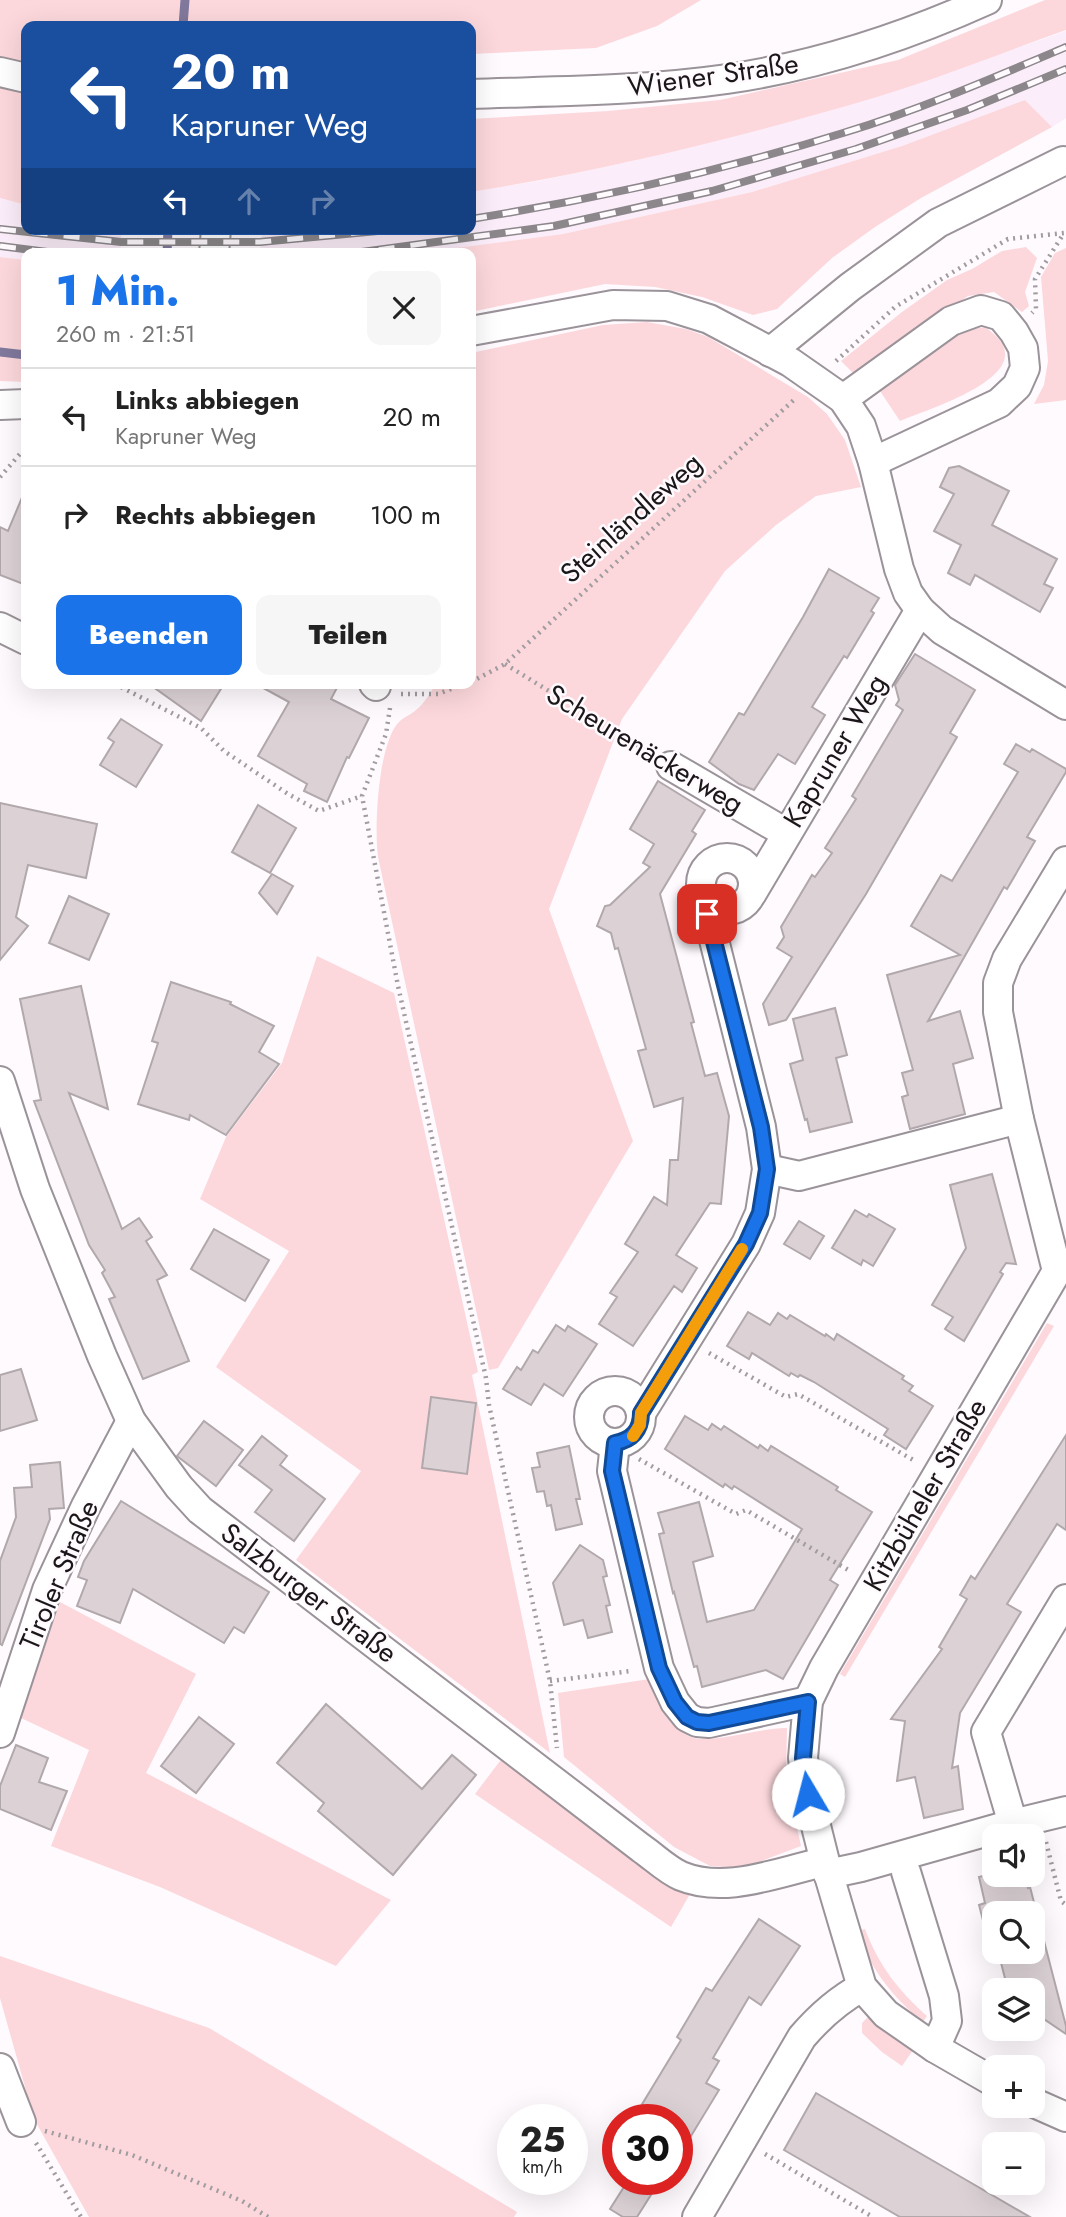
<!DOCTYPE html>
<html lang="de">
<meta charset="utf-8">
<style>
body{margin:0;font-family:Jost,sans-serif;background:#f6f6f6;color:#222;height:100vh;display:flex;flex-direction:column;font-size:26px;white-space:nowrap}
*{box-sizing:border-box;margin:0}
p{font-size:23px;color:#767676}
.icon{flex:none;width:38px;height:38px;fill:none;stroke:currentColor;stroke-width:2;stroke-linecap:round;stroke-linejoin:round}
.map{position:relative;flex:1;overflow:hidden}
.panel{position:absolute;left:21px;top:248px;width:455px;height:441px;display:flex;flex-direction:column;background:#fff;border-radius:14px;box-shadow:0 7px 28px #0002}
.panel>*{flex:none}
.guide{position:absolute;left:21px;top:21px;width:455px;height:214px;border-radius:14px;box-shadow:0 7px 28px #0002;background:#1a4fa0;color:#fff;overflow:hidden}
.controls{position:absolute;left:982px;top:1824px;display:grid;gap:14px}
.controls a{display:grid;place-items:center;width:63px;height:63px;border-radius:14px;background:#fff;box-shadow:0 7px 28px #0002;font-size:35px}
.speed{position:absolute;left:497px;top:2104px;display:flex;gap:14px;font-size:35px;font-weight:700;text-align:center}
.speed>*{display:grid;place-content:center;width:91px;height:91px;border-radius:50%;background:#fff;box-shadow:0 7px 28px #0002;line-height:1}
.speed small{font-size:18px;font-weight:400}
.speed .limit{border:10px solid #d22;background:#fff;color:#111}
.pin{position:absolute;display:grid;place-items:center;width:60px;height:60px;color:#fff;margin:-30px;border-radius:14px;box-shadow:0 4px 10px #0006}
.me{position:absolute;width:77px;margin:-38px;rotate:352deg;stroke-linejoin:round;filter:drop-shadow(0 0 5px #0008)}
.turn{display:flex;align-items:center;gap:24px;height:147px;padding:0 35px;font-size:32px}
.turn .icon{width:91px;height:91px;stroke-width:2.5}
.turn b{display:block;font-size:49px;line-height:60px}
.lanes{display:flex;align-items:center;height:66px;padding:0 35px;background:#0003;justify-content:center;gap:35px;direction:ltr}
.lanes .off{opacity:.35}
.round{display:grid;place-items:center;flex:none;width:74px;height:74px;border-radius:14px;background:#f6f6f6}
.headline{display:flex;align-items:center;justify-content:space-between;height:119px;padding:0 35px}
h1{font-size:42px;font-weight:800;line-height:52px;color:#1a73e8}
.cta{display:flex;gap:14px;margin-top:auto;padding:14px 35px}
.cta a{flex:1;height:80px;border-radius:14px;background:#1a73e8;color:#fff;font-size:28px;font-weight:800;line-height:80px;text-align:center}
.cta a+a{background:#f6f6f6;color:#222}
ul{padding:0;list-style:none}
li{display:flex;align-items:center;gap:21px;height:98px;padding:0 35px;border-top:2px solid #e0e0e0}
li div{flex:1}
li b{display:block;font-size:26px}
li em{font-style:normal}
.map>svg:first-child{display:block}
.built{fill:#fbedf9}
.green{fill:#fcd8dc}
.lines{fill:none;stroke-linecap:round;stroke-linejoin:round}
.stream{stroke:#80799d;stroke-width:9}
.building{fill:#dcd2d6;stroke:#b1a8ac;stroke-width:2}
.minor-casing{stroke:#9a9399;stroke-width:32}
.path{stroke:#a09c9f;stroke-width:4.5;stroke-dasharray:2 5;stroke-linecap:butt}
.minor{stroke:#fff;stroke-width:28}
.rail-casing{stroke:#8b878a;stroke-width:8}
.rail{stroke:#fffafe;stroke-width:5;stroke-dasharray:16;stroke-linecap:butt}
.route-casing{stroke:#114b97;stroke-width:18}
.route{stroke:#1a73e8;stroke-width:12}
.slow{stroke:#f59e0b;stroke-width:12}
.labels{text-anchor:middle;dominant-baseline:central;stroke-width:5;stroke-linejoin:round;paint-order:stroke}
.street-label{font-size:28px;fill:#1a1719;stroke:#fffafe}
</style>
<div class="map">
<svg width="1066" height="2217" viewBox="0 0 1066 2217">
<rect width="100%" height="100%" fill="#fffafe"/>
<!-- built -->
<g class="built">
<polygon points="1066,31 1066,118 1052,127 1025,100 902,146 752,192 563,234 410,254 260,254 262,233 266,229 471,229 471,192 538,181 633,161 881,95"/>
<polygon points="0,198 26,205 26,229 122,229 120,254 26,254 26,260 0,257"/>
</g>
<!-- green -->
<g class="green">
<polygon points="0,0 701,0 657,26 596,48 471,54 471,26 26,26 26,66 0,60"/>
<path d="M1045 0H1066V30C1004 52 943 77 880 96 746 136 609 170 471 192V119L608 111 720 100 898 60Z"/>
<polygon points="0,85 26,91 26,205 0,198"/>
<polygon points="1025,100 1052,127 921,198 875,227 832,258 777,309 753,315 702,297 655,287 605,284 471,312 471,254 410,254 563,234 752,192 902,146"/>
<polygon points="1026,247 1037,258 1025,292 1029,306 1022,312 994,292 968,296 855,375 841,361 902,312 947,280 972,269 1002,251"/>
<polygon points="1066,248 1066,400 1034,404 1044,385 1048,361 1041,277 1055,253"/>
<polygon points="0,257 26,260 26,382 0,381"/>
<path d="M647 322 686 329 708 337 808 397 827 414 845 440 861 487 816 496 776 525 725 571 622 719 549 909 633 1141 498 1368 489 1370 378 857C374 827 378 746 398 723 403 717 411 715 416 710 424 704 430 693 436 684H471V353L603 325Z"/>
<path d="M985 327C993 333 1004 341 1005 352 1009 385 923 411 900 421L876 385C907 360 945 332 985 327Z"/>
<polygon points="317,956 394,993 478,1372 472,1375 550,1753 296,1560 361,1471 216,1367 289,1251 200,1199 226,1137 282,1063"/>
<polygon points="1047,1323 1054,1326 845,1677 840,1674"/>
<polygon points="60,1602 196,1674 146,1773 391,1900 336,1966 160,1887 51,1846 89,1750 21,1718"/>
<path d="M656 1678C660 1689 663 1703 668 1714 673 1722 683 1734 691 1737 706 1745 764 1727 787 1728L786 1778 801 1846 743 1868 710 1866 674 1847 564 1757 558 1693Z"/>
<polygon points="506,1753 690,1894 671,1927 475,1794"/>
<path d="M865 1929C879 1966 898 1990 927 2016L923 2022C893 1998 870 1968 857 1931Z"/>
<polygon points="0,1956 209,2028 517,2212 514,2217 89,2217 34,2119 0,1998"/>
<polygon points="868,2017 876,2020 913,2050 902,2066 882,2052 862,2033 862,2023"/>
</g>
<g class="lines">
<!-- stream -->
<g class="stream">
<polyline points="183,26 185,0"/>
<polyline points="167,254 168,229"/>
<polyline points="0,352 26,355"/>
</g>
</g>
<!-- building -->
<g class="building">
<polygon points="959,466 1009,491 992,525 1057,559 1044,584 1053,588 1040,612 975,575 970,585 948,573 961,545 934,531 954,494 940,487 949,468"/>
<polygon points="26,488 26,585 0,575 0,527 8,531"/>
<polygon points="829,569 879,598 871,611 874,613 847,658 844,656 812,707 825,715 795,764 778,754 754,790 739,784 709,762 739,713 744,715 803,617"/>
<polygon points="915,654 975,690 950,733 957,737 866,894 786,1020 769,1025 763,1004 792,957 777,948 784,937 781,927 812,875 815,877 832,853 825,848 856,799 852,796 903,710 896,705 899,700 895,685"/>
<polygon points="149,684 224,684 201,721"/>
<polygon points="256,684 339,684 331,699 369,718 349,758 347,757 327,802 304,791 307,784 258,756 289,702"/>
<polygon points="121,719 162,745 136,787 100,765 114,742 108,738"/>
<polygon points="1016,744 1030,752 1032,749 1066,769 1066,772 1027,837 1035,841 1007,889 1004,887 928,1021 960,1011 973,1058 953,1064 965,1114 910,1129 902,1097 908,1095 902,1073 913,1070 887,975 960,955 911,926 941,875 952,881 1018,772 1004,764"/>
<polygon points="658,781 705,810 692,831 696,834 660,894 694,1022 691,1023 705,1076 717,1073 729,1116 721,1204 710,1203 676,1255 697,1268 682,1292 674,1286 633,1346 599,1324 617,1297 610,1293 638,1252 625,1244 654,1197 667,1205 670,1160 678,1160 683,1098 654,1107 638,1051 646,1049 618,948 615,949 611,933 597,926 605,906 610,905 650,867 643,863 654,844 630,829"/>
<polygon points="0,803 97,824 86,878 28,865 16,917 28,926 0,960"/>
<polygon points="258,805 296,828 270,873 232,852"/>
<polygon points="272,874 293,886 277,914 259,893"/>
<polygon points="69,896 109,914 89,960 49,943"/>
<polygon points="171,982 231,1002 230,1004 274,1026 259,1052 279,1064 226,1135 190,1115 189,1120 138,1104 158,1043 152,1041"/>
<polygon points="81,986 108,1109 69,1093 122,1229 139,1218 152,1237 146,1241 167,1275 157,1280 189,1361 143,1379 109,1299 115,1297 102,1273 105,1270 89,1245 34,1101 41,1100 20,999"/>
<polygon points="835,1008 847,1055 836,1058 852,1122 810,1132 807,1119 805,1120 790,1064 803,1060 793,1019"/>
<polygon points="992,1174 1016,1264 1006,1263 1000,1272 1003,1274 964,1341 945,1329 953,1317 932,1305 966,1248 950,1185"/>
<polygon points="855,1210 867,1217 869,1214 895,1229 873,1266 863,1260 861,1265 832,1248"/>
<polygon points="799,1221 824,1236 810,1259 784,1244"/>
<polygon points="214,1229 269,1260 245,1301 191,1269"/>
<polygon points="748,1312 770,1325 778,1313 787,1319 790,1315 825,1336 826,1334 834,1340 837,1334 904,1376 902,1379 913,1386 909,1391 933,1406 906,1449 884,1435 888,1429 814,1382 800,1375 798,1377 791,1373 789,1376 752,1353 749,1359 727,1346"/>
<polygon points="556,1325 565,1331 568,1326 597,1344 563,1396 544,1384 531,1405 503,1389 517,1367 521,1370 533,1350 538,1353"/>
<polygon points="21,1369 37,1420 0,1431 0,1375"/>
<polygon points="431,1397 476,1403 467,1474 422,1468"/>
<polygon points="685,1416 708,1430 712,1424 721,1430 724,1426 758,1448 760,1445 768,1451 771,1446 838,1487 836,1490 872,1512 830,1580 838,1585 783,1679 766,1670 702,1687 697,1666 694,1667 674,1592 673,1593 659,1534 664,1533 658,1513 699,1502 713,1556 693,1562 707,1622 754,1610 802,1529 734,1486 732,1489 725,1484 723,1487 665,1449"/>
<polygon points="204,1421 243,1450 216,1486 177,1456"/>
<polygon points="1066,1435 1066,1530 1057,1524 1007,1604 1021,1612 960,1713 952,1768 958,1766 963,1809 924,1818 915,1777 897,1781 905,1721 891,1719 942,1649 939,1647 967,1599 960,1595 971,1576 975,1579"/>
<polygon points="262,1436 287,1456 280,1465 325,1499 294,1541 255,1512 272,1490 239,1465"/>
<polygon points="569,1446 580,1499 576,1499 582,1524 556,1530 551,1505 547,1506 544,1491 537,1492 532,1468 540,1467 537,1453"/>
<polygon points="60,1462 64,1508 49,1509 50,1519 2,1645 0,1644 0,1561 16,1517 14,1488 32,1487 30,1465"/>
<polygon points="121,1501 269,1592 244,1633 234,1627 224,1643 133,1589 120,1623 77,1606 87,1580 78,1577 84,1561"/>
<polygon points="580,1545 603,1560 607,1576 603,1577 610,1605 606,1606 612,1632 588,1638 583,1620 564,1625 553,1583"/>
<polygon points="326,1704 422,1789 452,1755 476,1775 393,1875 318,1811 324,1803 277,1763"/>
<polygon points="199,1717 234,1744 196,1793 161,1766"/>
<polygon points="16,1745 48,1758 39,1782 67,1791 51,1830 0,1809 0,1786"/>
<polygon points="991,1874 1024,1874 1028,1888 1030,1887 1066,2026 1066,2034 1032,2011 1032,1990 1008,1990 998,1951 1032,1951 1032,1913 994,1913 994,1950 991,1951 979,1905 985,1903 979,1877"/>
<polygon points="759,1919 800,1946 761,2005 749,1997 713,2058 719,2061 706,2083 719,2090 691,2136 677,2128 677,2119 663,2119 641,2106 681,2040 677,2037 706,1988 712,1991"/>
<polygon points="816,2093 949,2170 1030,2217 900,2217 784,2150"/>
<polygon points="629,2179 661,2179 637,2217 623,2217 610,2209"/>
</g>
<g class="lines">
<!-- minor casing -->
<g class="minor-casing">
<g id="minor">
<polyline points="0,72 26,78"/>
<path d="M471 94C556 91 643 91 727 79 816 66 905 37 987 0"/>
<polyline points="214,254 216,229"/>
<polyline points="471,331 613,305 667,306 709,319 790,362 843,399 861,426 873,462 899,569 908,593 920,610 942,630 1066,705"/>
<polyline points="770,352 850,287 938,223 1063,161"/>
<polyline points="843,399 951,321 981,310 1001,316 1014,332 1023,348 1025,368 1017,386 999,403 873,462"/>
<polyline points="0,405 26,404"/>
<polyline points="0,627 26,640"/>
<polyline points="374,684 376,686"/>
<polyline points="671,766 786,833"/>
<circle cx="727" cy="884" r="26"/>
<polyline points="752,893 920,610"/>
<path d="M0 1081 35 1189 102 1356 131 1421 179 1487 200 1510 641 1848C654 1857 667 1870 681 1876 727 1895 779 1871 825 1862"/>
<polyline points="767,1169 799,1176 1019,1119"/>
<circle cx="615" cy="1417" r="26"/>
<polyline points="641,1413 746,1244 760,1213 767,1169 761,1127 702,892"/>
<polyline points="615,1443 612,1471 659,1668 675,1702 687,1717 697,1722 709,1723 808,1701"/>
<polyline points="0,1733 47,1590 86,1506 131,1421"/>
<polyline points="1013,1824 986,1732 1066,1599"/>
<polyline points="906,1872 944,1996 947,2021 935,2048"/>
<polyline points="828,1874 861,1867 1013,1824 1066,1811"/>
<polyline points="0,2068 21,2122"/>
<polyline points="994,2082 935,2048 886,2014 862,1987 825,1862 808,1794 803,1758 808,1701 824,1668 1057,1271 1019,1119 998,1012 998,983 1007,959 1066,861"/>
<polyline points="1032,2102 1066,2117"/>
<path d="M697 2217 802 2037C820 2016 838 2000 862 1987"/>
</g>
</g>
<!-- path -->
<g class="path">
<polyline points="836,361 895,307 1008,239 1064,233 1035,279 1036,309 1032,313"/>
<polyline points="0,477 26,447"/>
<polyline points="505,664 650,753"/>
<polyline points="471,682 505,664 796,398"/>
<polyline points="115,684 201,728 224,751 288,794 319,811 362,796"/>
<polyline points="401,694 438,694 464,684"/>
<polyline points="390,708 386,734 362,796 398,986 486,1378 489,1405 550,1681 557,1748"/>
<polyline points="709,1353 786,1397 798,1394 915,1461"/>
<polyline points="639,1459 736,1514 746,1510 850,1571"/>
<polyline points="550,1681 631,1671"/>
<polyline points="1046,1842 1061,1901 1066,1905"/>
<polyline points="45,2131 132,2155 242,2201 268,2217"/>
<polyline points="36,2143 81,2217"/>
<polyline points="765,2154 873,2217"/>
</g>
<!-- minor -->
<use href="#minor" class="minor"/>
<!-- rail casing -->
<g class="rail-casing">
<g id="rail">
<path d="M471 219C597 199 721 171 843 133 919 110 993 78 1066 47"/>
<polyline points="0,229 121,242 260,242 399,229"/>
<polyline points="0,246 63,254"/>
<polyline points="347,254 554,226 712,191 856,149 967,110 1066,69"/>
</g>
</g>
<!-- rail -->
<use href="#rail" class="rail"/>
</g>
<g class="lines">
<!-- route casing -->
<g class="route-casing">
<path id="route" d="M707 914 761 1127 767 1169 760 1213 746 1244 641 1413C641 1430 632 1440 615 1443L612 1471 659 1668 675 1702 687 1717 697 1722 709 1723 808 1702 803 1758 808 1794"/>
</g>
<!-- route -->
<use href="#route" class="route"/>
<!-- slow -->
<polyline class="slow" points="633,1436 640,1425 641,1413 742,1249"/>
</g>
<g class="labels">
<!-- street labels -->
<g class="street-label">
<text transform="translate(713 75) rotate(-8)">Wiener Straße</text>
<text transform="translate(631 518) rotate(-42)">Steinländleweg</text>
<text transform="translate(645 749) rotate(31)">Scheurenäckerweg</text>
<text transform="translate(835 751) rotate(-59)">Kapruner Weg</text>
<text transform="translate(925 1495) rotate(-60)">Kitzbüheler Straße</text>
<text transform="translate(59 1575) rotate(-67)">Tiroler Straße</text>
<text transform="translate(309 1593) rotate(37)">Salzburger Straße</text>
</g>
</g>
</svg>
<div class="controls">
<a><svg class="icon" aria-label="sound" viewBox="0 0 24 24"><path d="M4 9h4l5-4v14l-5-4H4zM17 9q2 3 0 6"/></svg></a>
<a><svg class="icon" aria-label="search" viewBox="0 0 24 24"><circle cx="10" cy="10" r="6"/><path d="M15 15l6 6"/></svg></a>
<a><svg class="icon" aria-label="layers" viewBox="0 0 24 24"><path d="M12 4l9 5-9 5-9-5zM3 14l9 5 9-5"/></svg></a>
<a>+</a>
<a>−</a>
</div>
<div class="speed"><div>25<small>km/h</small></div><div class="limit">30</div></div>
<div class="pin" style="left:707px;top:914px;background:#d93025"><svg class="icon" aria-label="arrive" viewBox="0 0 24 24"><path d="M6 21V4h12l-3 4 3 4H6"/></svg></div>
<svg class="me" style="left:808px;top:1794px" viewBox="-20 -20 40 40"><circle r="19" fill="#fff"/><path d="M0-13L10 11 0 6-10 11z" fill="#1a73e8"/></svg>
<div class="guide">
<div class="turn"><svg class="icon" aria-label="left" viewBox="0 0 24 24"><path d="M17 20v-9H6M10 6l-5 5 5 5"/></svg><div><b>20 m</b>Kapruner Weg</div></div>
<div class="lanes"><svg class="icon" aria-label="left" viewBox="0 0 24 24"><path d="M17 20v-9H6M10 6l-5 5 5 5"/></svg><svg class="icon off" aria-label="ahead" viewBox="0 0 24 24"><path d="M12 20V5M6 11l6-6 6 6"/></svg><svg class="icon off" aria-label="right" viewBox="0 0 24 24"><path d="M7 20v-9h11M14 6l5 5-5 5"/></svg></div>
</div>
<section class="panel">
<div class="headline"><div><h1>1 Min.</h1><p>260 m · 21:51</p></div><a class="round"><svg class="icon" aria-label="close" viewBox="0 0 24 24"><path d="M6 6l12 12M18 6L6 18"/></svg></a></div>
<ul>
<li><svg class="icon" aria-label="left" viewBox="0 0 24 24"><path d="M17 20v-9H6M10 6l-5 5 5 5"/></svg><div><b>Links abbiegen</b><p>Kapruner Weg</p></div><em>20 m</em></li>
<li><svg class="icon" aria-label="right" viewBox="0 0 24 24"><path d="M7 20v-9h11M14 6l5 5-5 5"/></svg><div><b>Rechts abbiegen</b></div><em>100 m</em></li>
</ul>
<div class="cta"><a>Beenden</a><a>Teilen</a></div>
</section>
</div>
